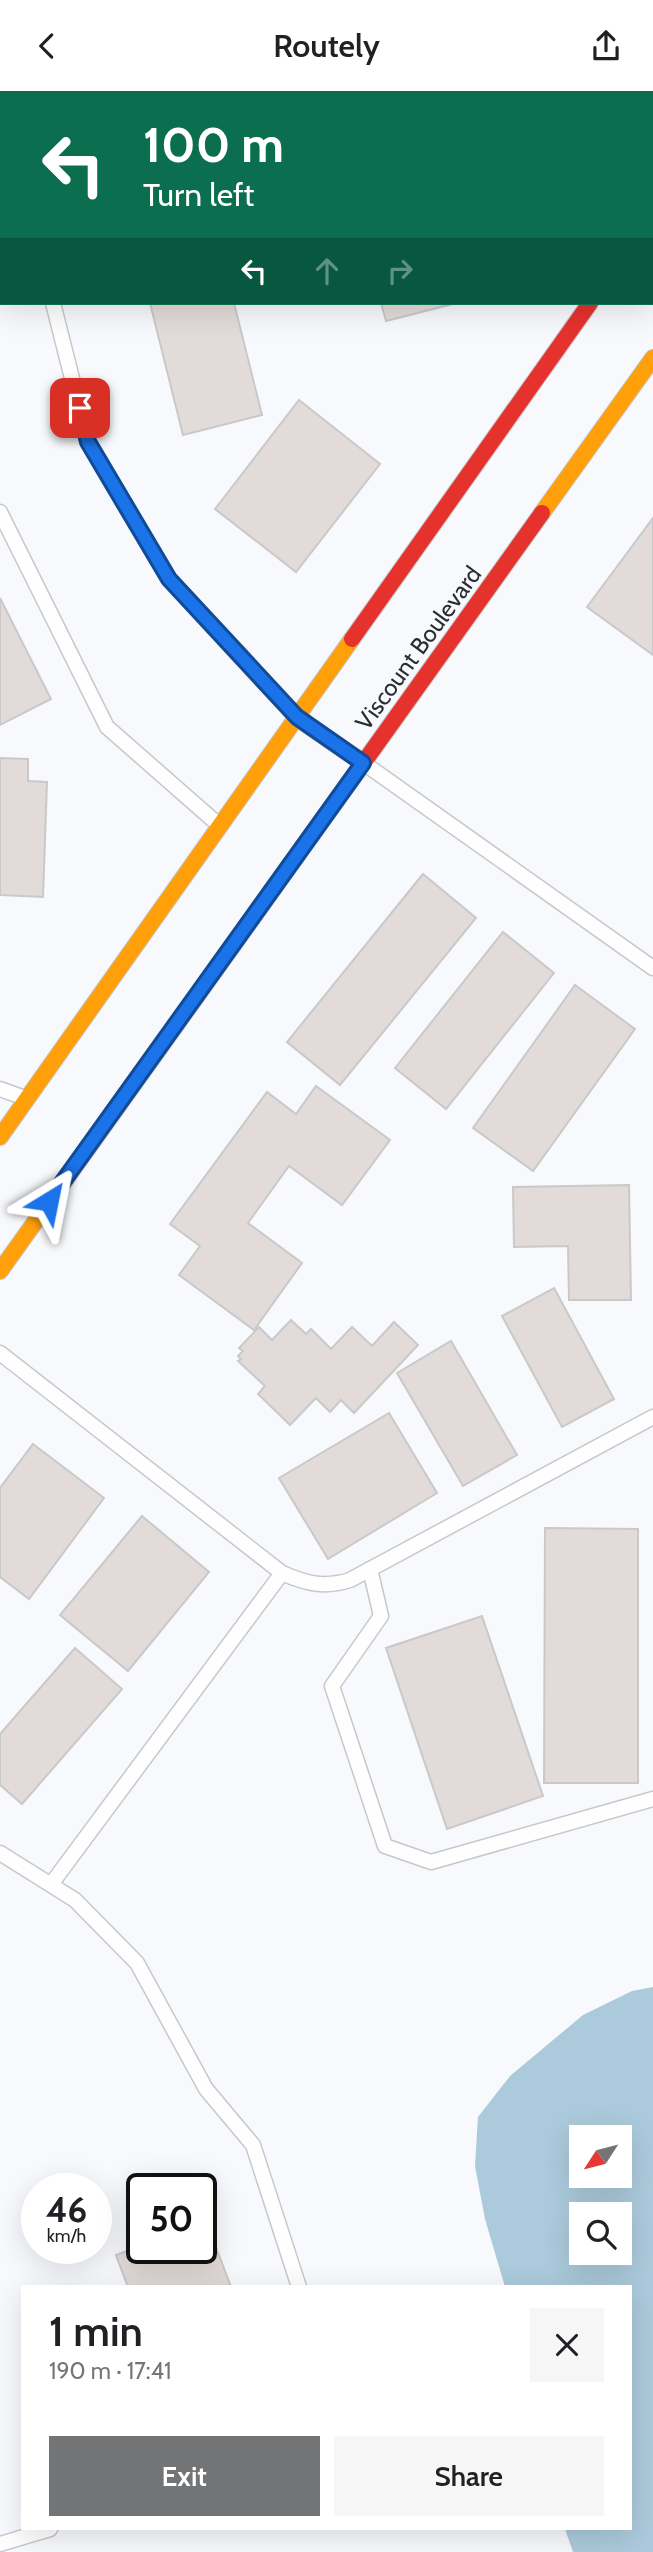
<!DOCTYPE html>
<meta charset="utf-8">
<style>
body{margin:0;font-family:Cabin,sans-serif;background:#f6f6f6;color:#202124;height:100vh;display:flex;flex-direction:column;font-size:26px;white-space:nowrap}
*{box-sizing:border-box;margin:0}
p{font-size:23px;color:#757577}
.icon{flex:none;width:38px;height:38px;fill:none;stroke:currentColor;stroke-width:2;stroke-linecap:round;stroke-linejoin:round}
.map{position:relative;flex:1;overflow:hidden}
.side{position:absolute;left:21px;top:2194px;width:611px;height:245px;display:flex;flex-direction:column;background:#fff;border-radius:0px;box-shadow:0 7px 28px #0002}
.side>*{flex:none}
.top-card{position:absolute;left:0px;top:0px;width:654px;height:214px;box-shadow:0 7px 28px #0002;background:#0b6e4f;color:#fff;overflow:hidden}
.needle{width:46px;rotate:234deg}
.tools{position:absolute;left:569px;top:2034px;display:grid;gap:14px}
.tools a{display:grid;place-items:center;width:63px;height:63px;border-radius:0px;background:#fff;box-shadow:0 7px 28px #0002;font-size:35px}
.speed{position:absolute;left:21px;top:2082px;display:flex;gap:14px;font-size:35px;font-weight:700;text-align:center}
.speed>*{display:grid;place-content:center;width:91px;height:91px;border-radius:50%;background:#fff;box-shadow:0 7px 28px #0002;line-height:1}
.speed small{font-size:18px;font-weight:400}
.speed .limit{border:4px solid #111;border-radius:10px;background:#fff;color:#111}
.pin{position:absolute;display:grid;place-items:center;width:60px;height:60px;color:#fff;margin:-30px;border-radius:14px;box-shadow:0 4px 10px #0006}
.me{position:absolute;width:77px;margin:-38px;rotate:35deg;stroke-linejoin:round;filter:drop-shadow(0 0 5px #0008)}
.turn{display:flex;align-items:center;gap:24px;height:147px;padding:0 28px;font-size:32px}
.turn .icon{width:91px;height:91px;stroke-width:2.5}
.turn b{display:block;font-size:49px;line-height:60px}
.lanes{display:flex;align-items:center;height:66px;padding:0 28px;background:#0003;justify-content:center;gap:35px;direction:ltr}
.lanes .off{opacity:.35}
.round{display:grid;place-items:center;flex:none;width:74px;height:74px;border-radius:0px;background:#f6f6f6}
.headline{display:flex;align-items:center;justify-content:space-between;height:119px;padding:0 28px}
h1{font-size:42px;font-weight:600;line-height:52px}
.action{display:flex;gap:14px;margin-top:auto;padding:14px 28px}
.action a{flex:1;height:80px;border-radius:0px;background:#737476;color:#fff;font-size:28px;font-weight:600;line-height:80px;text-align:center}
.action a+a{background:#f6f6f6;color:#202124}
header{display:flex;justify-content:space-between;align-items:center;height:91px;padding:0 28px;background:#fff;font-size:32px;font-weight:600}
.map>svg:first-child{display:block}
.water{fill:#abcadb;fill-rule:evenodd}
.building{fill:#e3dbd9;stroke:#c9c9ca;stroke-width:2}
.lines{fill:none;stroke-linecap:round;stroke-linejoin:round}
.lane-casing{stroke:#c7c8ca;stroke-width:17}
.fast-casing{stroke:#c7c8ca;stroke-width:18}
.slow-casing{stroke:#c7c8ca;stroke-width:18}
.jam-casing{stroke:#c7c8ca;stroke-width:18}
.lane{stroke:#fefeff;stroke-width:14}
.fast{stroke:#30b455;stroke-width:16}
.slow{stroke:#ff9f0a;stroke-width:16}
.jam{stroke:#e5322d;stroke-width:16}
.route-casing{stroke:#114b97;stroke-width:18}
.route{stroke:#1a73e8;stroke-width:12}
.labels{text-anchor:middle;dominant-baseline:central;stroke-width:6;stroke-linejoin:round;paint-order:stroke}
.street-label{font-size:24px;fill:#2c2d2e;stroke:#f6f9fd}
</style>
<header><svg class="icon" aria-label="back" viewBox="0 0 24 24"><path d="M15 5l-7 7 7 7"/></svg>Routely<svg class="icon" aria-label="share" viewBox="0 0 24 24"><path d="M12 15V3M7 8l5-5 5 5M5 13v7h14v-7"/></svg></header>
<div class="map">
<svg width="653" height="2461" viewBox="0 0 653 2461">
<rect width="100%" height="100%" fill="#f7f9fc"/>
<!-- water -->
<path class="water" d="M653 1896V2461H573L565 2438H630V2196H505L485 2128 475 2075 478 2026 510 1985 583 1924 632 1900ZM581 2046H620V2084H581ZM581 2123H620V2161H581Z"/>
<!-- building -->
<g class="building">
<polygon points="84,0 202,0 202,2 85,2"/>
<polygon points="263,0 407,0 408,2 263,2"/>
<polygon points="150,212 234,212 262,324 183,344"/>
<polygon points="381,212 457,212 386,230"/>
<polygon points="299,309 380,373 296,481 215,418"/>
<polygon points="653,427 653,564 587,516"/>
<polygon points="0,507 51,608 0,634"/>
<polygon points="0,667 28,668 28,690 47,691 43,806 0,804"/>
<polygon points="423,783 476,827 340,994 287,951"/>
<polygon points="503,841 554,882 446,1018 395,977"/>
<polygon points="575,894 635,938 533,1080 473,1037"/>
<polygon points="316,995 390,1049 342,1114 289,1075 248,1132 302,1172 254,1239 179,1184 200,1155 170,1133 267,1001 296,1023"/>
<polygon points="629,1094 631,1209 569,1209 568,1155 514,1156 513,1096"/>
<polygon points="554,1197 614,1308 562,1336 502,1225"/>
<polygon points="291,1229 306,1243 311,1238 331,1258 352,1236 372,1255 394,1231 418,1254 354,1322 341,1309 330,1321 316,1307 290,1334 258,1303 265,1295 238,1270 241,1268 238,1265 243,1260 239,1257 259,1236 272,1249"/>
<polygon points="451,1250 517,1364 463,1395 397,1282"/>
<polygon points="389,1322 437,1402 328,1468 279,1387"/>
<polygon points="33,1353 104,1407 29,1508 0,1486 0,1397"/>
<polygon points="142,1425 209,1481 128,1580 60,1524"/>
<polygon points="545,1437 638,1438 638,1692 544,1692"/>
<polygon points="482,1525 543,1705 447,1738 386,1557"/>
<polygon points="75,1557 122,1598 22,1713 0,1694 0,1643"/>
<polygon points="206,2130 231,2196 128,2196 116,2164 142,2154 142,2158 201,2158 201,2132"/>
</g>
<g class="lines">
<!-- lane casing -->
<g class="lane-casing">
<g id="lane">
<polyline points="0,0 2,7"/>
<polyline points="490,0 491,2"/>
<polyline points="53,212 88,351 169,488 295,625"/>
<polyline points="0,421 107,636 220,735"/>
<polyline points="365,673 653,877"/>
<polyline points="0,998 25,1007"/>
<path d="M0 1262 282 1482C307 1493 324 1497 350 1489L653 1326"/>
<polyline points="370,1478 381,1525 332,1595 385,1755 431,1771 653,1708"/>
<polyline points="0,1762 75,1809 137,1872 206,1998 253,2054 299,2196"/>
<polyline points="52,1792 282,1482"/>
<polyline points="0,2453 50,2438"/>
</g>
</g>
<!-- fast casing -->
<g class="fast-casing">
<polyline id="fast" points="297,627 363,672"/>
</g>
<!-- slow casing -->
<g class="slow-casing">
<g id="slow">
<polyline points="542,422 653,267"/>
<polyline points="0,1046 352,548"/>
<polyline points="0,1180 196,906"/>
</g>
</g>
<!-- jam casing -->
<g class="jam-casing">
<g id="jam">
<polyline points="352,548 590,212"/>
<polyline points="196,906 542,422"/>
</g>
</g>
<!-- lane -->
<use href="#lane" class="lane"/>
<!-- fast -->
<use href="#fast" class="fast"/>
<!-- slow -->
<use href="#slow" class="slow"/>
<!-- jam -->
<use href="#jam" class="jam"/>
</g>
<g class="lines">
<!-- route casing -->
<g class="route-casing">
<polyline id="route" points="49,1110 363,672 297,626 169,488 88,351 80,317"/>
</g>
<!-- route -->
<use href="#route" class="route"/>
</g>
<g class="labels">
<!-- street labels -->
<g class="street-label">
<text transform="translate(418 557) rotate(-54)">Viscount Boulevard</text>
</g>
</g>
</svg>
<div class="tools">
<a><svg class="needle" viewBox="-14 -14 28 28"><path d="M0-13l5 13h-10z" fill="#e53935"/><path d="M0 13l5-13h-10z" fill="#757577"/></svg></a>
<a><svg class="icon" aria-label="search" viewBox="0 0 24 24"><circle cx="10" cy="10" r="6"/><path d="M15 15l6 6"/></svg></a>
</div>
<div class="speed"><div>46<small>km/h</small></div><div class="limit">50</div></div>
<div class="pin" style="left:80px;top:317px;background:#d93025"><svg class="icon" aria-label="arrive" viewBox="0 0 24 24"><path d="M6 21V4h12l-3 4 3 4H6"/></svg></div>
<svg class="me" style="left:49px;top:1110px" viewBox="-20 -20 40 40"><path d="M0-17L14 15 0 8-14 15z" fill="#1a73e8" stroke="#fff" stroke-width="4"/></svg>
<div class="top-card">
<div class="turn"><svg class="icon" aria-label="left" viewBox="0 0 24 24"><path d="M17 20v-9H6M10 6l-5 5 5 5"/></svg><div><b>100 m</b>Turn left</div></div>
<div class="lanes"><svg class="icon" aria-label="left" viewBox="0 0 24 24"><path d="M17 20v-9H6M10 6l-5 5 5 5"/></svg><svg class="icon off" aria-label="ahead" viewBox="0 0 24 24"><path d="M12 20V5M6 11l6-6 6 6"/></svg><svg class="icon off" aria-label="right" viewBox="0 0 24 24"><path d="M7 20v-9h11M14 6l5 5-5 5"/></svg></div>
</div>
<section class="side">
<div class="headline"><div><h1>1 min</h1><p>190 m · 17:41</p></div><a class="round"><svg class="icon" aria-label="close" viewBox="0 0 24 24"><path d="M6 6l12 12M18 6L6 18"/></svg></a></div>
<div class="action"><a>Exit</a><a>Share</a></div>
</section>
</div>
